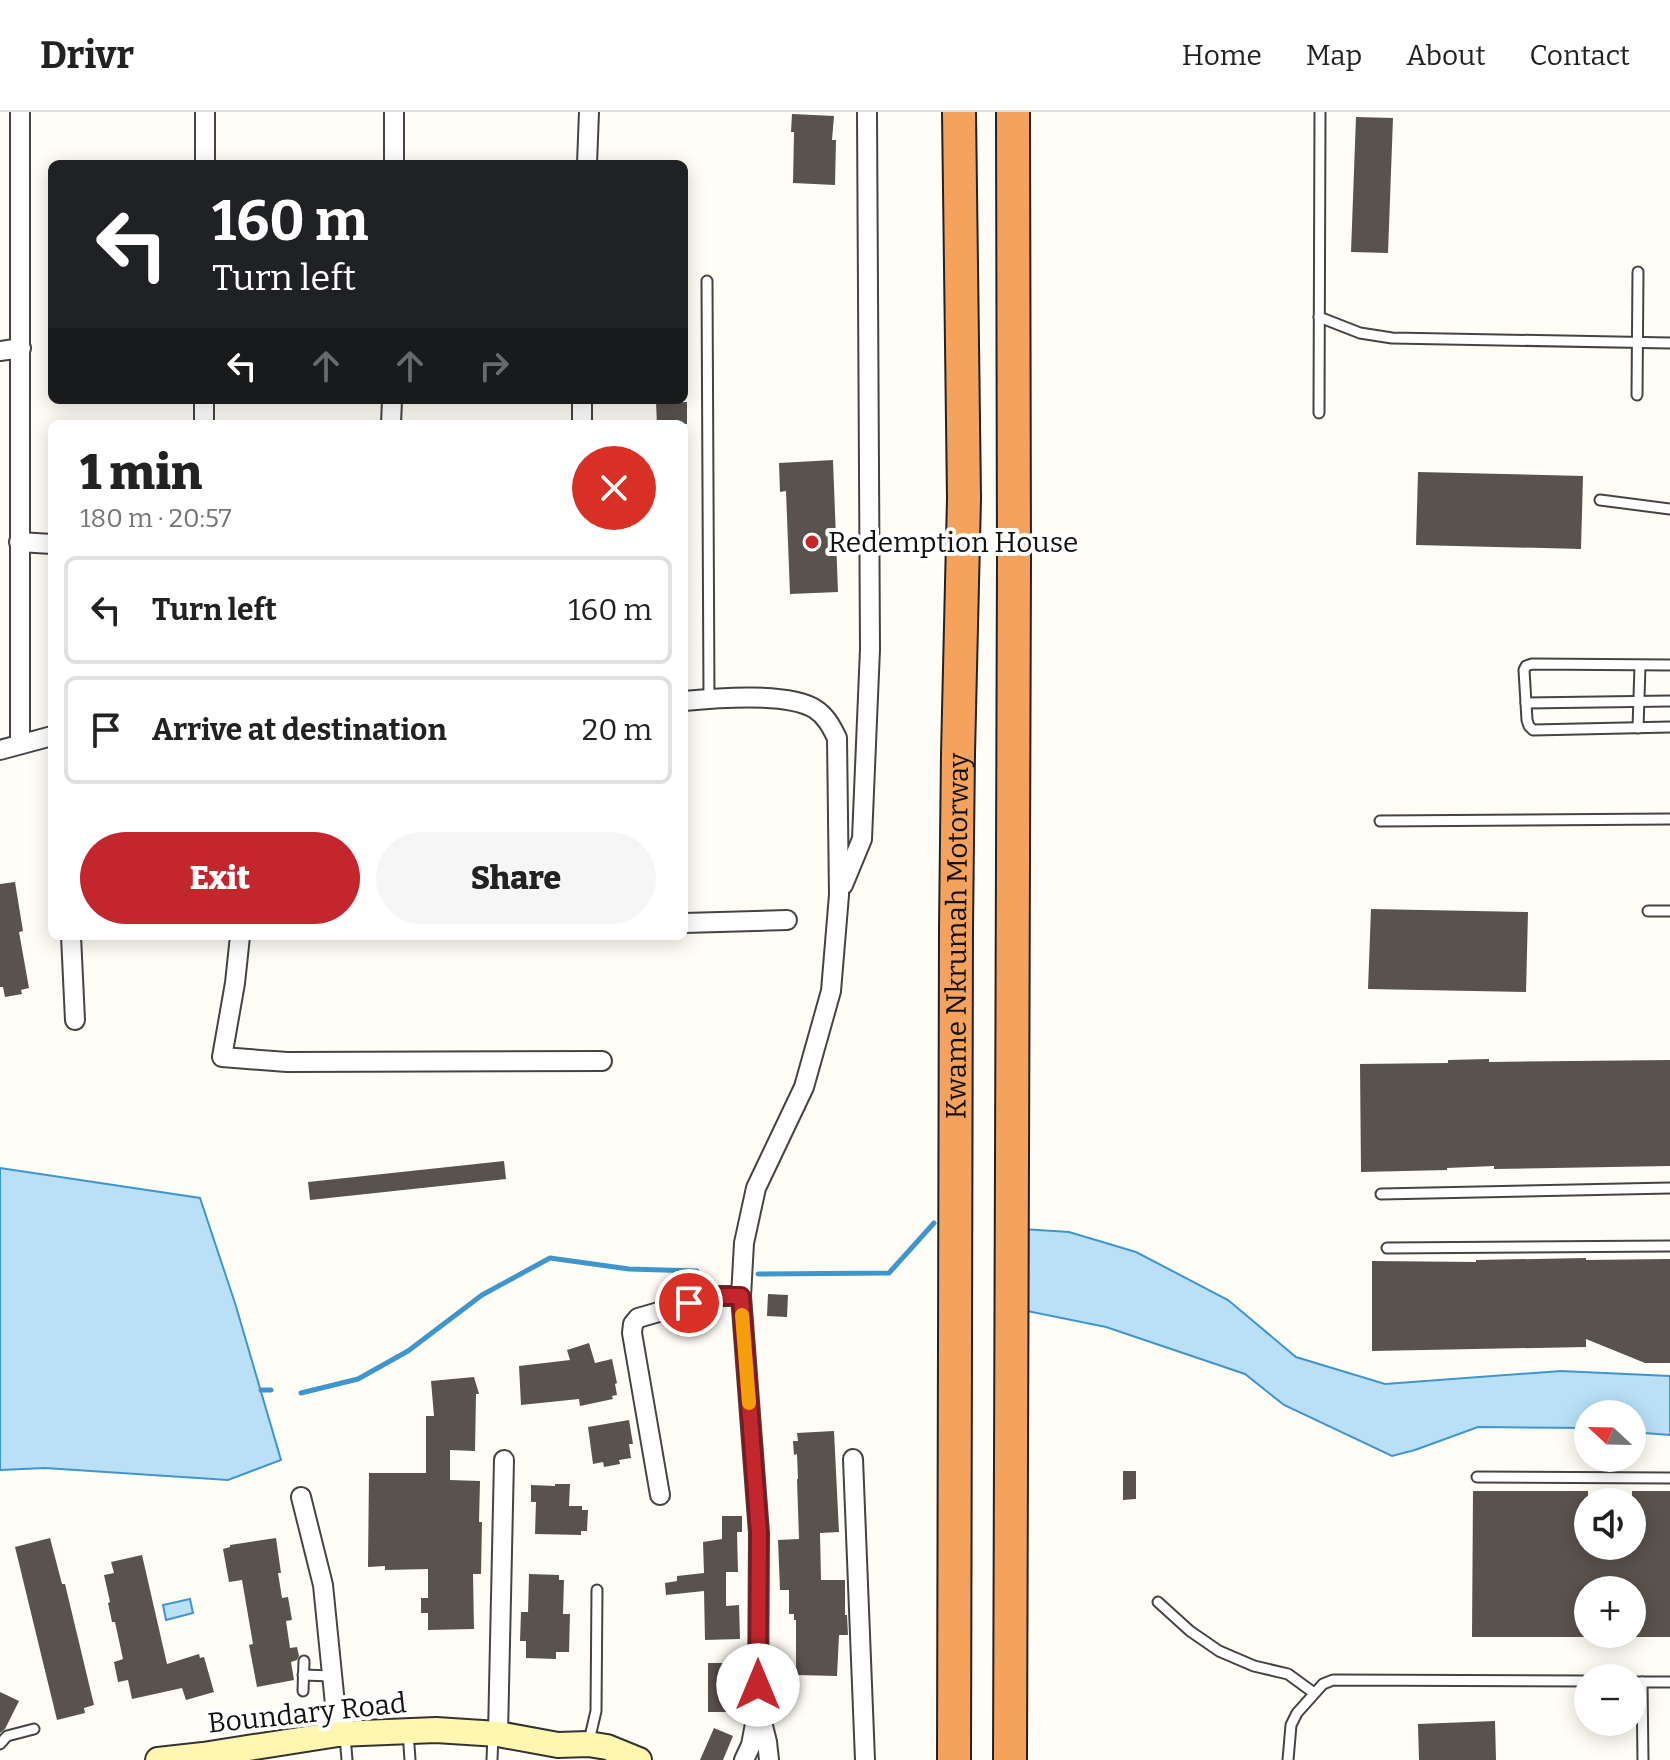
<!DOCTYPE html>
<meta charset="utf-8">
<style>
body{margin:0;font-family:Bitter,serif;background:#f6f6f6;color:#222;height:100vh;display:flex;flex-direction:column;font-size:30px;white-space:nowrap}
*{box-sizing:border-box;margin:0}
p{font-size:26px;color:#767676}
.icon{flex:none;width:44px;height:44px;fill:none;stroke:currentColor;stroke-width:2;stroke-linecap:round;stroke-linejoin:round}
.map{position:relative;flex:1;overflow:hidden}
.sheet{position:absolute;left:48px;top:308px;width:640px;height:520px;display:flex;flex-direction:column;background:#fff;border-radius:12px;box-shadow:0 4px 20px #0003}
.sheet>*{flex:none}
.top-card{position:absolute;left:48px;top:48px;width:640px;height:244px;border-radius:12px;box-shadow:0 4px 20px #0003;background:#202124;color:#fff;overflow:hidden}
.needle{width:52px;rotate:292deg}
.fabs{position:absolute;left:1574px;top:1288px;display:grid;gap:16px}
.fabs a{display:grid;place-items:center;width:72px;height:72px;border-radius:50%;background:#fff;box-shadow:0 4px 20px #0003;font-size:40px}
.pin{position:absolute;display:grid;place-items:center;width:68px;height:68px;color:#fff;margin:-34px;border:4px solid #fff;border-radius:50%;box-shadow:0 2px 8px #0007}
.me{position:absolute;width:88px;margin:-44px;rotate:0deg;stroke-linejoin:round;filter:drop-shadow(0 0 6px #0008)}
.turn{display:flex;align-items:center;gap:28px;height:168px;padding:0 32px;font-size:36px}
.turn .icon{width:104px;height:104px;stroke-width:2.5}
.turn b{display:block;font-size:56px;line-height:68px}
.lanes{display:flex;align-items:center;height:76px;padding:0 32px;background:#0003;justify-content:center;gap:40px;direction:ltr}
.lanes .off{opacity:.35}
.round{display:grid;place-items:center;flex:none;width:84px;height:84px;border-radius:42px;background:#f6f6f6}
.summary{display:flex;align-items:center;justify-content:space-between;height:136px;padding:0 32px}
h1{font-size:48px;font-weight:800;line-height:60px}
.button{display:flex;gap:16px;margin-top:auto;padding:16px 32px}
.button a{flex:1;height:92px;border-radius:48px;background:#c4262e;color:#fff;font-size:32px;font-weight:800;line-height:92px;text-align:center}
.button a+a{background:#f6f6f6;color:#222}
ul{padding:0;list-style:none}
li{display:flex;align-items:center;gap:24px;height:108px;margin:0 16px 12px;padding:0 16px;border:4px solid #e0e0e0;border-radius:12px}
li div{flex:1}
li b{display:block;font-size:30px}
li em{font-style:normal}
header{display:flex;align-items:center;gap:48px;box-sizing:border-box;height:112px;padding:0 40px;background:#fff;border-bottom:2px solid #e0e0e0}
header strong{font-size:38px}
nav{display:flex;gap:44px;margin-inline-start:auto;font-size:28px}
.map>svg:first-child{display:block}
.water{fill:#b9e0f7;stroke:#3f96cf;stroke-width:2}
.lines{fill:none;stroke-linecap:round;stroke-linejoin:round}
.stream{stroke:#3f96cf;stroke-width:5}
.building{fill:#5a524d}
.service-casing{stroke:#444;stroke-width:13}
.minor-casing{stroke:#444;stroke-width:22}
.secondary-casing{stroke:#333;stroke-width:28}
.motorway-casing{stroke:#222;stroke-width:36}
.service{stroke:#fff;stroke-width:9}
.minor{stroke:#fff;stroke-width:18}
.secondary{stroke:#fff6b0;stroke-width:24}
.motorway{stroke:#f5a25d;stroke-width:32}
.route-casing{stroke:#7f191e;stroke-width:20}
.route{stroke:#c4262e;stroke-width:14}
.slow{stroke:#f59e0b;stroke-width:14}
.poi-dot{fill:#c4262e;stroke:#fff;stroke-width:3}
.labels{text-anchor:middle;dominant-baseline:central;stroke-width:8;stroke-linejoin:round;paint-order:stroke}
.poi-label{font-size:28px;fill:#111;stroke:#fff;text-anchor:start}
.street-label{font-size:28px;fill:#111;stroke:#fff}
</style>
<header>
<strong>Drivr</strong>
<nav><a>Home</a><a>Map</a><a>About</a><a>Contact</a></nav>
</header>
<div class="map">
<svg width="1670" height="1648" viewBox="0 0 1670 1648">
<rect width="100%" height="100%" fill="#fffdf5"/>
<!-- water -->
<g class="water">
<polygon points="0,1056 200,1086 235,1191 281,1348 228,1368 45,1356 0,1358"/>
<polygon points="1022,1117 1069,1120 1136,1140 1228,1188 1296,1245 1385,1272 1561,1259 1670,1264 1670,1323 1632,1320 1632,1302 1588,1302 1588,1316 1478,1315 1415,1338 1392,1344 1284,1293 1245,1262 1106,1215 1022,1198"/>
<polygon points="190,1487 193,1501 166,1508 163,1493"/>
</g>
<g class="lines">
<!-- stream -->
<g class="stream">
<polyline points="758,1162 889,1161 934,1111"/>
<polyline points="261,1278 271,1278"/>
<polyline points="301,1281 358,1267 408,1239 482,1183 550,1146 629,1157 697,1159"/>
</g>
</g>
<!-- building -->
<g class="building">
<polygon points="792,2 834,4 832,28 836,28 835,73 793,71 794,20 791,20"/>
<polygon points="1356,5 1393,6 1388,141 1351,140"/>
<polygon points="687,290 687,312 657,312 656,291"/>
<polygon points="833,348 838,480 790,482 786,379 780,380 779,351"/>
<polygon points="1418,360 1583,364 1581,437 1416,433"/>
<polygon points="15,770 23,819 19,820 29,876 21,878 22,882 5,885 3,875 0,875 0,772"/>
<polygon points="1371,797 1528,800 1526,880 1368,877"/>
<polygon points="1489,947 1489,950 1670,948 1670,1054 1494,1057 1494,1054 1447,1056 1447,1058 1361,1060 1360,952 1448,951 1448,948"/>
<polygon points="504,1049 506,1067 310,1088 308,1070"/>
<polygon points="1586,1146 1586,1148 1670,1147 1670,1251 1645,1251 1586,1227 1586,1235 1372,1239 1372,1149 1476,1150 1476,1148"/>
<polygon points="768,1182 788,1183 787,1205 767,1204"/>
<polygon points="589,1231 595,1251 612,1247 617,1271 615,1272 617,1283 612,1284 613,1287 580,1294 579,1287 521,1293 519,1254 570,1248 567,1238"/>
<polygon points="474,1265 479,1282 476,1282 475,1339 450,1338 450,1368 480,1369 479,1410 482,1410 481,1462 473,1462 474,1517 428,1518 428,1501 421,1501 421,1486 428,1486 428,1457 385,1458 385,1454 368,1455 369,1361 426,1361 426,1304 434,1304 431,1269"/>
<polygon points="629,1308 633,1332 629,1332 631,1346 619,1348 620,1352 604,1355 603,1350 593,1352 588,1315"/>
<polygon points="834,1319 839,1420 820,1421 821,1468 845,1468 845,1503 847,1503 848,1523 839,1523 837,1564 796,1563 796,1508 794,1508 794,1502 789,1502 789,1478 780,1478 778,1428 799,1427 797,1367 798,1367 797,1342 794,1343 793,1329 798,1329 797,1321"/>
<polygon points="1123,1359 1136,1359 1136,1387 1123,1388"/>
<polygon points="555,1372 570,1372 569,1394 582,1394 582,1398 588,1398 587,1419 581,1419 581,1423 535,1422 536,1390 531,1390 531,1373 555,1374"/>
<polygon points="1473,1379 1588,1379 1588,1434 1632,1434 1632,1379 1670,1379 1670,1525 1632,1525 1632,1478 1588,1478 1588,1525 1472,1525"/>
<polygon points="722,1404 742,1404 742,1420 737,1420 738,1460 726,1460 726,1494 739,1493 740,1527 705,1528 704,1479 666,1483 665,1471 677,1469 677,1464 704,1461 703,1430 722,1427"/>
<polygon points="50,1426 62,1472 65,1472 94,1593 84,1596 85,1601 57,1608 15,1435"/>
<polygon points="276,1426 281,1461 278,1461 282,1486 288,1485 292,1508 286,1509 290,1536 297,1535 299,1544 297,1548 291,1550 294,1568 257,1575 249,1533 253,1532 242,1468 229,1470 223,1437 230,1435 230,1433"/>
<polygon points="142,1443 167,1552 199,1542 200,1546 204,1545 214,1580 186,1588 182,1576 132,1587 128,1568 118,1570 114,1550 123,1547 115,1510 112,1510 108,1491 110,1490 104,1463 114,1461 111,1450"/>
<polygon points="529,1462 559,1463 559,1468 564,1468 563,1502 570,1502 569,1540 556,1540 556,1547 526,1546 526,1529 520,1529 521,1500 528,1500"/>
<polygon points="708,1551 729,1551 729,1567 734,1567 734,1600 708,1600"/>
<polygon points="0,1580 19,1589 5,1617 0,1621"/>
<polygon points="1495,1609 1496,1648 1419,1648 1418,1612"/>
<polygon points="714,1616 733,1624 723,1648 700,1648"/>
</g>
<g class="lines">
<!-- service casing -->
<g class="service-casing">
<g id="service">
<polyline points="707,169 709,587"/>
<polyline points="1319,205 1360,221 1392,226 1670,231"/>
<polyline points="1637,283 1638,160"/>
<polyline points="1319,301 1320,0"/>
<polyline points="1600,388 1670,397"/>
<polyline points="1670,553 1532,552 1526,554 1524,558 1527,608 1529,614 1533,618 1670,615"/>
<polyline points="1526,591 1670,589"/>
<polyline points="1638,616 1640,554"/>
<polyline points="1380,709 1670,707"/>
<polyline points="1648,799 1670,799"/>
<polyline points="1381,1082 1670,1076"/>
<polyline points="1387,1136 1670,1134"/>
<polyline points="1477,1365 1670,1366"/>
<polyline points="1158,1490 1190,1519 1219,1539 1254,1554 1288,1562 1314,1581"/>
<polyline points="303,1563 332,1564"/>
<polyline points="1632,1570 1670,1570"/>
<polyline points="1642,1570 1643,1648"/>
<polyline points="303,1579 304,1549"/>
<polyline points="408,1619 410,1648"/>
<polyline points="345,1624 347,1648"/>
<polyline points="589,1629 596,1599 597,1478"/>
<polyline points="0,1632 7,1624 34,1617"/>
<polyline points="492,1648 493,1622"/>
<polyline points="1288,1648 1291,1613 1297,1601 1323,1572 1333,1568 1588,1569"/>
</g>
</g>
<!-- minor casing -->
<g class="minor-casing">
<g id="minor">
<polyline points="205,52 205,0"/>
<polyline points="394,52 394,0"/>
<polyline points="587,52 589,0"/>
<polyline points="0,239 21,236"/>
<polyline points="204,312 204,288"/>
<polyline points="391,312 392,288"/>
<polyline points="582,312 582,288"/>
<polyline points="19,430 52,432"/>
<path d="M684 589C716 586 788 580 815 597 826 604 831 614 837 626L839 783 831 879 804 975 756 1076 744 1131 741 1184 759 1421 758 1596 751 1633 744 1648"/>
<polyline points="20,632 20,0"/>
<polyline points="0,638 52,624"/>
<polyline points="843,773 862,727 870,537 867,0"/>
<polyline points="684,811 787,808"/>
<polyline points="71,824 75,908"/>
<polyline points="240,824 235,871 222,945 287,950 602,949"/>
<polyline points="853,1347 865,1648"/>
<polyline points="660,1383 632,1221 633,1212 638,1206 714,1184 741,1184"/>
<polyline points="301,1385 323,1473 338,1622"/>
<polyline points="760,1602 767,1630 769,1648"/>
<polyline points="498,1622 504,1348"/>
</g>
</g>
<!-- secondary casing -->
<g class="secondary-casing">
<polyline id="secondary" points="158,1648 203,1643 338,1622 436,1618 498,1622 558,1633 588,1632 607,1635 639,1648"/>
</g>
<!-- motorway casing -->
<g class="motorway-casing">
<g id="motorway">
<path id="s1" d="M954 1648 956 816 958 642 964 386 959 0"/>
<polyline points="1010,1648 1014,448 1013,0"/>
</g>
</g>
<!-- service -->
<use href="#service" class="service"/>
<!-- minor -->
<use href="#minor" class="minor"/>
<!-- secondary -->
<use href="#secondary" class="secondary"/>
<!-- motorway -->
<use href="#motorway" class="motorway"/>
</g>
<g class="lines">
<!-- route casing -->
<g class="route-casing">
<polyline id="route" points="689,1191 714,1184 741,1184 759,1421 758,1573"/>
</g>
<!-- route -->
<use href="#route" class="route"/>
<!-- slow -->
<polyline class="slow" points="742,1203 749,1291"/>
</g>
<!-- markers -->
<circle class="poi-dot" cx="812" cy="430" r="8"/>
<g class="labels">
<!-- poi labels -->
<g class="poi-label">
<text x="828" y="430">Redemption House</text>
</g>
<!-- street labels -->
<g class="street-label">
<text stroke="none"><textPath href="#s1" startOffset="824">Kwame Nkrumah Motorway</textPath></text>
<text transform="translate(307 1601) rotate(-6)">Boundary Road</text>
</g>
</g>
</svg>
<div class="fabs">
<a><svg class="needle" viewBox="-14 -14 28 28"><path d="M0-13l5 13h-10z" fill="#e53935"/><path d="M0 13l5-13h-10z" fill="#767676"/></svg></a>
<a><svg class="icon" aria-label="sound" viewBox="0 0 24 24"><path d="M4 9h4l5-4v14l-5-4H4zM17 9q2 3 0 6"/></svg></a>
<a>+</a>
<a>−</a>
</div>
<div class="pin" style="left:689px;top:1191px;background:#d93025"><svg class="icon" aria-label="arrive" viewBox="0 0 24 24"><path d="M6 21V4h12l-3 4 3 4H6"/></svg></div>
<svg class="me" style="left:758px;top:1573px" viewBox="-20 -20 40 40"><circle r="19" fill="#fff"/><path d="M0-13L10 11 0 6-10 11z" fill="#c4262e"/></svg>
<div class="top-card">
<div class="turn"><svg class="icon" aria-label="left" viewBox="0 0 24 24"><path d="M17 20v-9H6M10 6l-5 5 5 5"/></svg><div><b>160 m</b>Turn left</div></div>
<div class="lanes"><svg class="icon" aria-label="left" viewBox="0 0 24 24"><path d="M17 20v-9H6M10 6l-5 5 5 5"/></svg><svg class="icon off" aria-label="ahead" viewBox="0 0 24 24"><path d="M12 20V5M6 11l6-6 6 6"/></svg><svg class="icon off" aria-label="ahead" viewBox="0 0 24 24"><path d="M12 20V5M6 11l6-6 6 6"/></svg><svg class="icon off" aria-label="right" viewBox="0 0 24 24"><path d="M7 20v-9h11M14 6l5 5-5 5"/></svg></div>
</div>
<section class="sheet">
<div class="summary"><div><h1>1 min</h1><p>180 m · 20:57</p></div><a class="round" style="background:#d93025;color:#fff"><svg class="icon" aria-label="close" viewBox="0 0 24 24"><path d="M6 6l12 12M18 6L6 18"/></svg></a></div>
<ul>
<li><svg class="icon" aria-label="left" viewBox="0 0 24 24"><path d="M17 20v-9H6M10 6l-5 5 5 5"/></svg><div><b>Turn left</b></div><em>160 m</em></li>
<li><svg class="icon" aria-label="arrive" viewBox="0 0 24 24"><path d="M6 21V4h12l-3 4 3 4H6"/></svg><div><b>Arrive at destination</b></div><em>20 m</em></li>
</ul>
<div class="button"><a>Exit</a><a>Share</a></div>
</section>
</div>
